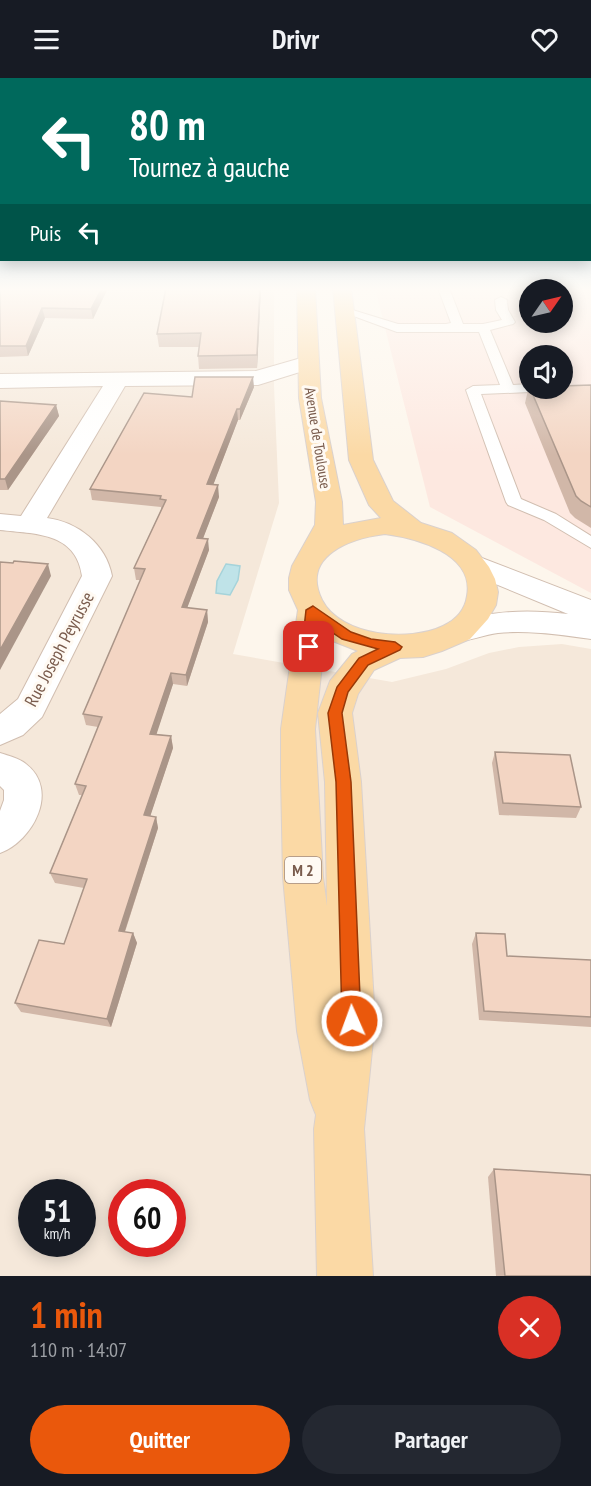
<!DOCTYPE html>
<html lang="fr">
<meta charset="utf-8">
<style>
body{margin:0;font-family:"PT Sans Narrow",sans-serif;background:#242831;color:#f1f3f6;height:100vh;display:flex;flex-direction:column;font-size:22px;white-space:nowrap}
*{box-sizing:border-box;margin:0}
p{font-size:20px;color:#9ea1a6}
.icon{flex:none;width:33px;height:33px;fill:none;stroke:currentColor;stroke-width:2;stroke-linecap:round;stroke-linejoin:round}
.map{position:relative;height:1198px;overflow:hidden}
.panel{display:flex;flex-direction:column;background:#171b24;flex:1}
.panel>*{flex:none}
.guide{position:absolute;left:0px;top:0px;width:591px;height:183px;box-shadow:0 3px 15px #0003;background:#00695c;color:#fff;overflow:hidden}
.needle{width:39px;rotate:56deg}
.tools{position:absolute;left:519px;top:201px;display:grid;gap:12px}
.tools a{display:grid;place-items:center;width:54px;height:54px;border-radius:50%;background:#171b24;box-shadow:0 3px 15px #0003;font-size:30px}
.speed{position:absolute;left:18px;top:1101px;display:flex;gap:12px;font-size:30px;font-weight:700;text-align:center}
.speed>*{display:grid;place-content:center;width:78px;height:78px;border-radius:50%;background:#171b24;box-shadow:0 3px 15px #0003;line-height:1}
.speed small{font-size:15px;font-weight:400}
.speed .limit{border:9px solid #d22;background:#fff;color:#111}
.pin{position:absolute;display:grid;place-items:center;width:51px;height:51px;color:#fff;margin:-26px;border-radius:12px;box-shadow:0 3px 9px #0006}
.me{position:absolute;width:66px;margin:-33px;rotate:358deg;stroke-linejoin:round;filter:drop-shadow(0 0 4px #0008)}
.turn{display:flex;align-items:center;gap:21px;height:126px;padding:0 30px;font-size:27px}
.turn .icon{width:78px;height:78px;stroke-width:2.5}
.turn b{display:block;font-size:42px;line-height:51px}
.then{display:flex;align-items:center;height:57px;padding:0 30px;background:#0003;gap:12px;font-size:22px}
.round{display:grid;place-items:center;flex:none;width:63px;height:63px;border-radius:32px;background:#242831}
.overview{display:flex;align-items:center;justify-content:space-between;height:102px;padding:0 30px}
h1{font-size:36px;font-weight:700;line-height:45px;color:#ea580c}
.primary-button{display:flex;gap:12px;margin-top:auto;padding:12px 30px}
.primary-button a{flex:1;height:69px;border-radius:36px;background:#ea580c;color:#fff;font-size:24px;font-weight:700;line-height:69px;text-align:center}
.primary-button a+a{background:#242831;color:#f1f3f6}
header{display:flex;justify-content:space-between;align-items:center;height:78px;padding:0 30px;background:#171b24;font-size:27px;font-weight:700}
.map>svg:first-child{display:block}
.residential{fill:#f5e8da;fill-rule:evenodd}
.commercial{fill:#fde8e0;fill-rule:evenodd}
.water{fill:#bfe3e8;stroke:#a5d3da;stroke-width:1.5}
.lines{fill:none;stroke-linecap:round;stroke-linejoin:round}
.service-casing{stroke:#d1beb0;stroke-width:2}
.minor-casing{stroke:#d1beb0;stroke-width:2}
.tertiary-casing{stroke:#d1beb0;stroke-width:2}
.primary-casing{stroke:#dad1cd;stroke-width:2}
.service{fill:#fff;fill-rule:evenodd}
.minor{fill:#fff;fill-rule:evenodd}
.tertiary{fill:#fff;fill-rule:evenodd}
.primary{fill:#fbd9a5;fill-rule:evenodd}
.wall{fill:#d1b7a8}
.shaded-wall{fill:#aa9588}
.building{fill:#f3d5c3;stroke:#aa9588;stroke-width:1.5}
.route{fill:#ea580c;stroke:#983908;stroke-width:1.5}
.labels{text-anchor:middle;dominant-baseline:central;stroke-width:6;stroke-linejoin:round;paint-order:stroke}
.far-street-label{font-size:15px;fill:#7a5c4d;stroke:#fffaf3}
.shield{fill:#fffaf3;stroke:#a28b7f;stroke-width:1.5}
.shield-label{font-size:16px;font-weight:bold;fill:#7a5c4d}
.street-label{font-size:18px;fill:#7a5c4d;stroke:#fffaf3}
</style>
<header><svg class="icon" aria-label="menu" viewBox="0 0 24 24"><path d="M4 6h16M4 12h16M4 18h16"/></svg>Drivr<svg class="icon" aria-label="heart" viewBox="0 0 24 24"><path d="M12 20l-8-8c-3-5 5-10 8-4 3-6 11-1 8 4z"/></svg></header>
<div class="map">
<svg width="591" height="1198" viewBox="0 0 591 1198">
<rect width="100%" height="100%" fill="#fdf6ec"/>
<!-- residential -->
<path class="residential" d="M0 210H274V308L279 425 233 576 392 604 446 591 489 575 519 569 562 566 591 571V1198H0ZM32 1114H82V1166H32ZM122 1114H172V1166H122Z"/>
<!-- commercial -->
<path class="commercial" d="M375 210H591V515L430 429ZM530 212H562V244H530ZM530 278H562V310H530Z"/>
<!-- water -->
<polygon class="water" points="226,486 240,488 238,502 230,517 216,515 217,503"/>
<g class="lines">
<!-- service casing -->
<g class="service-casing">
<polygon id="service" points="438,210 449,210 463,246 483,246 502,242 496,232 495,222 501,219 507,222 508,232 515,244 513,246 490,252 513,307 530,306 530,310 536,310 530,314 481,316 521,421 556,436 591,458 591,470 544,442 508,427 506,424 466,312 473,308 500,307 479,254 397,254 340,233 346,230 398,246 446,246 451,245"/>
</g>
<!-- minor casing -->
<g class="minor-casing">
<g id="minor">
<path d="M308 278 316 279 319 284 316 289 258 307 125 308 47 440C78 444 106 466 112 498L42 639 23 657 0 667V636L18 621 82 498C76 454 35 456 0 452V436L21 438 103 308 0 310V296L256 293Z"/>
<path d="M0 675C9 678 19 680 26 686 60 712 33 763 0 775V733L4 722V712L0 708Z"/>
</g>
</g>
<!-- tertiary casing -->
<g class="tertiary-casing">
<path id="tertiary" d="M474 477 591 522V561C561 557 529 552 498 555 481 557 467 566 449 561L444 553 449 545C491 533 525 531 568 536L464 493 460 486 464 479Z"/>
</g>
<!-- primary casing -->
<g class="primary-casing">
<path id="primary" d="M297 210H315L321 320 342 424 343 447 381 440 369 427 349 382 333 210H351L373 382 393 423 421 445 452 455 476 472 489 489 495 501 498 514 496 527 488 541 470 561 442 573 423 579 400 580 374 592 358 616 352 635 361 704 375 943 364 1051 373 1198H317L314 1051 316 1037 310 1022 297 953 283 799 281 699V651L298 532 289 512V500L292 488 315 447 316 424 299 320ZM385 456C415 460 475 475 467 518 465 532 456 542 443 548 410 564 341 559 322 522 300 477 352 460 385 456ZM325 560 358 573 352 576 330 603 318 635 325 704 327 828 323 799 315 651Z"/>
</g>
<!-- service -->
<use href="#service" class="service"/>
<!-- minor -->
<use href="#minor" class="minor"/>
<!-- tertiary -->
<use href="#tertiary" class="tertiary"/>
<!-- primary -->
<use href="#primary" class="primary"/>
</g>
<!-- wall -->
<g class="wall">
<polygon points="0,210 108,210 93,241 45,240 28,278 0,279"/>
<polygon points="261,210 257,290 199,291 198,278 199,269 159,269 157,256"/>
<polygon points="591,307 591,450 575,440 570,435 525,325 529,308"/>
<polygon points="254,309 240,342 238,342 213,407 219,419 203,460 209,472 187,530 207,532 208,544 187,608 173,606 156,656 171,658 173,670 150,738 156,739 158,750 125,854 133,855 137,865 111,949 21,934 15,925 64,866 84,810 55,805 50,795 82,717 79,717 75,706 98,649 86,647 83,636 141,502 136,502 134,490 161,432 161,429 92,422 90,411 192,319"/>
<polygon points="0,323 56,327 59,338 8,412 0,412"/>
<polygon points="495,674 581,729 576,740 499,737 492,685"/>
<polygon points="476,855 507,878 591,882 591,949 479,942 472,866"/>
<polygon points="494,1091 591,1198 496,1198 488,1099"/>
</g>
<!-- shaded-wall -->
<g class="shaded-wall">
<polygon points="102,210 108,210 93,241 91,231"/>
<polygon points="260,210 261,210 257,290 257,277"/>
<polygon points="42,230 45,240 28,278 26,268"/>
<polygon points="253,299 254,309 240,342 240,331"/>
<polygon points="56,327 59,338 8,412 5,401"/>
<polygon points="237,331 238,342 209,418 207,406"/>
<polygon points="218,407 219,419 199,471 197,460"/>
<polygon points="208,461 209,472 183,541 182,529"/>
<polygon points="48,486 51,498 0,592 0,572"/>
<polygon points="207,532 208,544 187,608 186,597"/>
<polygon points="171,595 173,606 153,667 150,656"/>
<polygon points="171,658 173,670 147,748 144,737"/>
<polygon points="156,739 158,750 122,862 119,853"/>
<polygon points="133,855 137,865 111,949 107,941"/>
</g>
<!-- building -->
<g class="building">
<polygon points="0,210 102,210 91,231 42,230 26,268 0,268"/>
<polygon points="166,210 260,210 257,277 198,278 201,255 157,256"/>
<polygon points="195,299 253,299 240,331 237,331 207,406 218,407 197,460 208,461 182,529 207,532 186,597 171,595 150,656 171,658 144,737 156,739 119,853 133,855 107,941 15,925 39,862 64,866 87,801 50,795 86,708 75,706 102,639 83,636 145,491 134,490 166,422 160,421 161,418 90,411 144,315 192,319"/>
<polygon points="591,307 591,429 581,423 576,418 530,310 562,310 562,308"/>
<polygon points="0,323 56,327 5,401 0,401"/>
<polygon points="14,483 48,486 0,572 0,484 13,485"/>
<polygon points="495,674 570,677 581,729 503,725"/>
<polygon points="476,855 505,856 507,878 591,882 591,939 484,933"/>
<polygon points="494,1091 591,1097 591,1198 505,1198"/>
</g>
<!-- sky -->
<linearGradient id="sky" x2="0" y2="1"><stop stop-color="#97c7e8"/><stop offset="0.56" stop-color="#fefbf6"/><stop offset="1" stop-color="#fefbf6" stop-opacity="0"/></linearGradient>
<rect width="591" height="377" fill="url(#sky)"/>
<!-- route -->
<polygon class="route" points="313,528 351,554 371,561 395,564 402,569 400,572 368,587 348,614 342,635 351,704 361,943 358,950 352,953 345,950 342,943 336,704 328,635 337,609 359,580 378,571 342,561 318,545 315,569 309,574 304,572 302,569 306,532"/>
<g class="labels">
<!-- far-street labels -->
<g class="far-street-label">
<text transform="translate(318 360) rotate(81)">Avenue de Toulouse</text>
</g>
<!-- shield labels -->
<rect class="shield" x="285" y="779" width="36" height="26" rx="4.5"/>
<g class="shield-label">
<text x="303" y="792">M 2</text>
</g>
<!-- street labels -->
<g class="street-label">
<text transform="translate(59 571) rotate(-62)">Rue Joseph Peyrusse</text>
</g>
</g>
</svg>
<div class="tools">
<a><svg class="needle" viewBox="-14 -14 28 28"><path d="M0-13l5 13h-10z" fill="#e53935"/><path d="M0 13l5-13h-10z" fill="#9ea1a6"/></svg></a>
<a><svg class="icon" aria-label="sound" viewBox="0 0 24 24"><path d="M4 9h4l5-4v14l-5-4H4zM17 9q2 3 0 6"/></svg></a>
</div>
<div class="speed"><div>51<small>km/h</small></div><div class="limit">60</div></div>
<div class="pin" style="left:309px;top:569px;background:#d93025"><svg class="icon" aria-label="arrive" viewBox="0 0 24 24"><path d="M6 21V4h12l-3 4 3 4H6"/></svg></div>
<svg class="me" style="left:352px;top:943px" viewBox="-20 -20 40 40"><circle r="17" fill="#ea580c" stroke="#fff" stroke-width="3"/><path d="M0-11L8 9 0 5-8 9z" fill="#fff"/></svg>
<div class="guide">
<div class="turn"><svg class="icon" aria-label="left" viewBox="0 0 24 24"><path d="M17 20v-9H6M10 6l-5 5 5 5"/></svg><div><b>80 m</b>Tournez à gauche</div></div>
<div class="then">Puis<svg class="icon" aria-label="left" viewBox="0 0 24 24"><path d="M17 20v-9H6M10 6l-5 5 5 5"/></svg></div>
</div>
</div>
<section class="panel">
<div class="overview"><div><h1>1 min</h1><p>110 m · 14:07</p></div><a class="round" style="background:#d93025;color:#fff"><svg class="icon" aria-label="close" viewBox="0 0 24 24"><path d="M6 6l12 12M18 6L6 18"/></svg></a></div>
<div class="primary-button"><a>Quitter</a><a>Partager</a></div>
</section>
